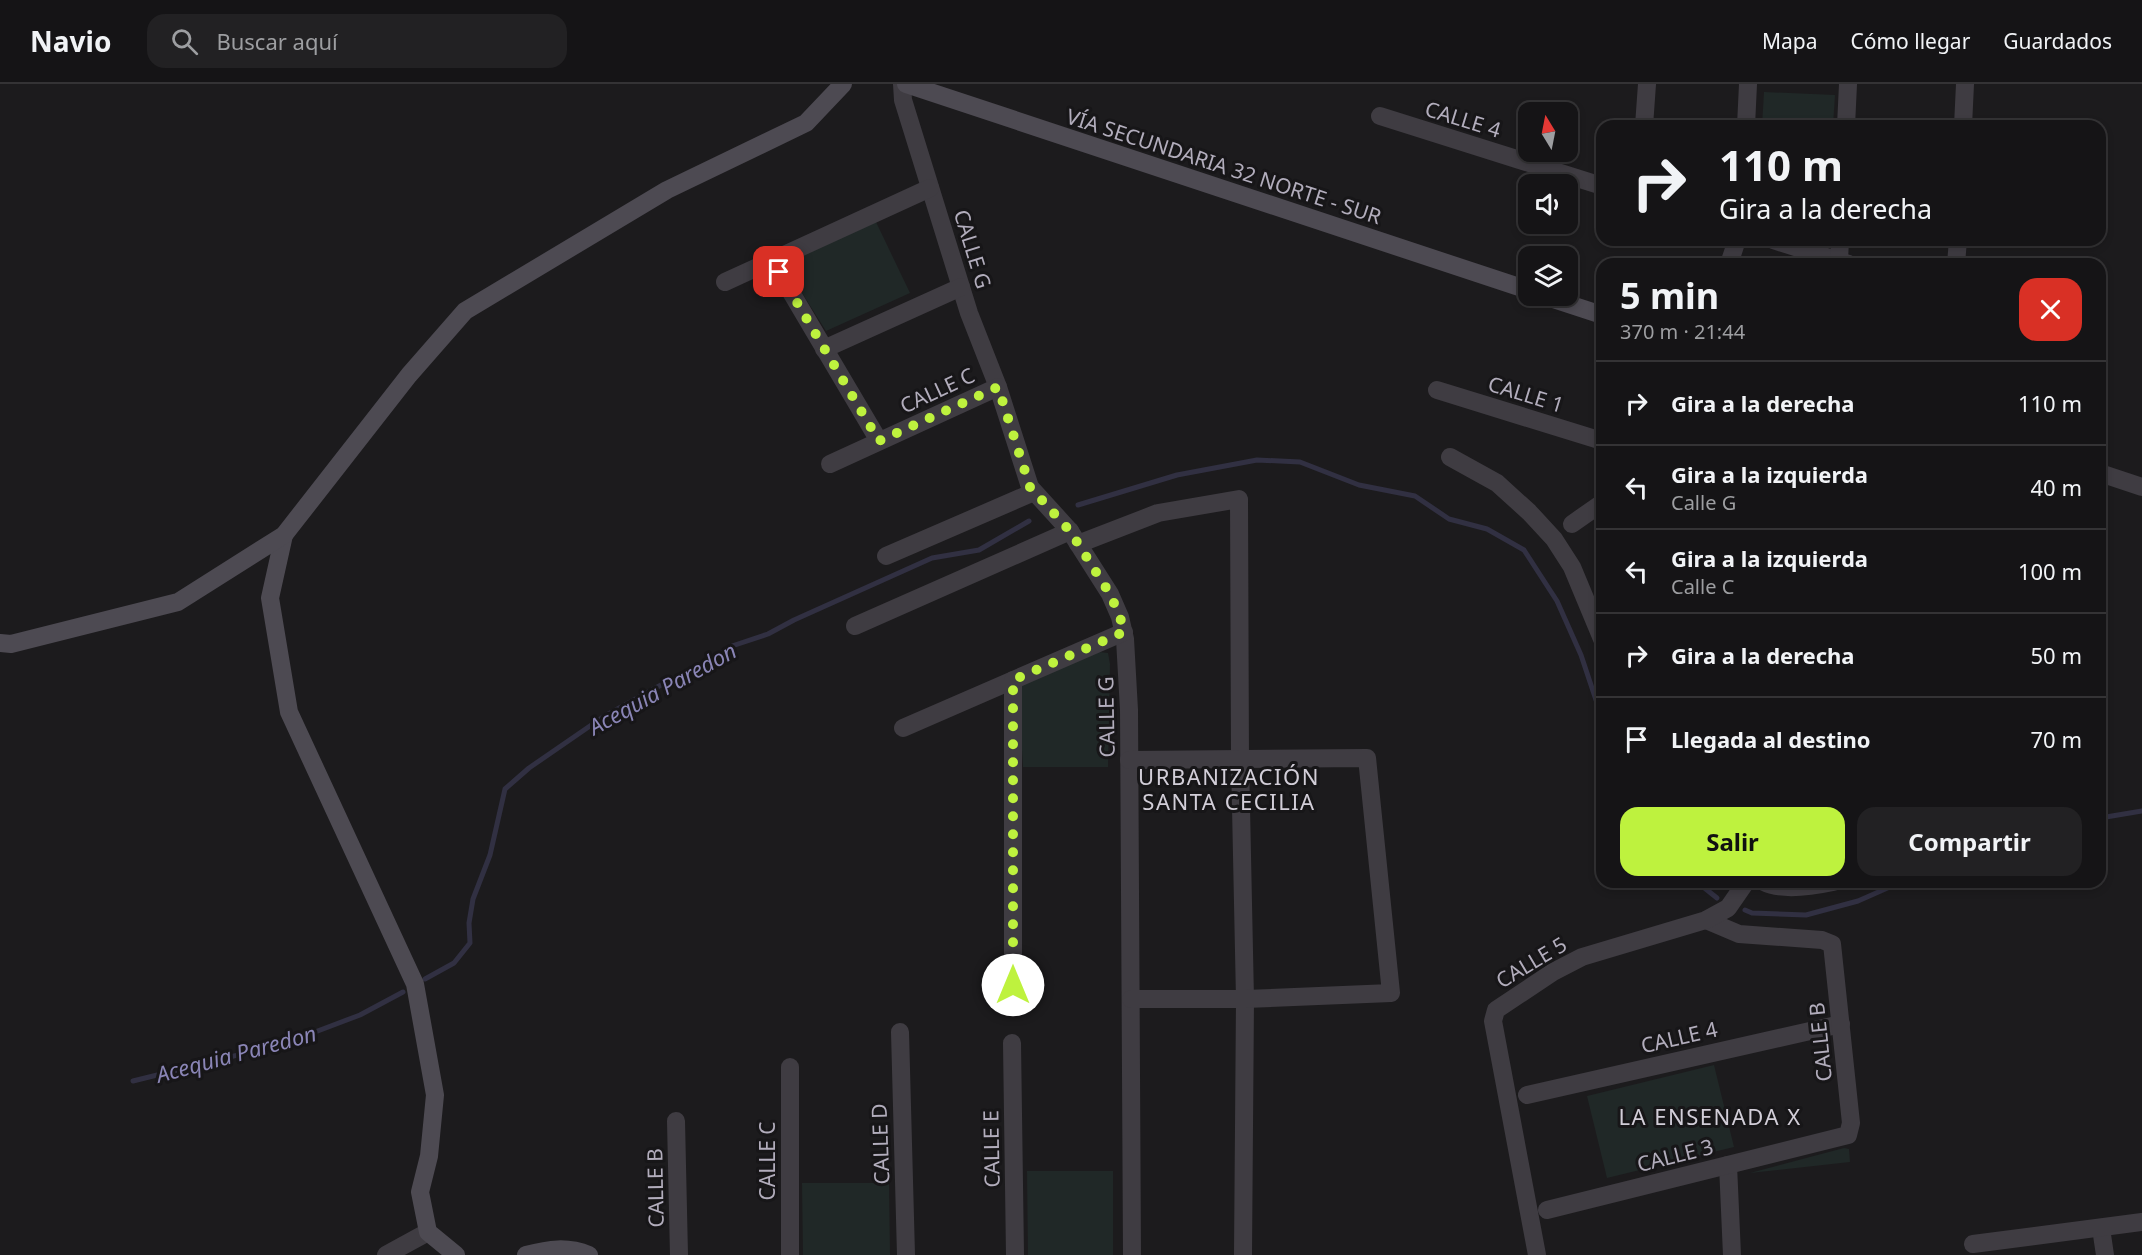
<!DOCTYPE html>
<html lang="es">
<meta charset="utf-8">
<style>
body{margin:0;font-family:"Noto Sans",sans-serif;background:#222123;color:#f1f3f6;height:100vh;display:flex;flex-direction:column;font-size:22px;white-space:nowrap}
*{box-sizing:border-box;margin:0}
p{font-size:20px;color:#9d9ea1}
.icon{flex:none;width:33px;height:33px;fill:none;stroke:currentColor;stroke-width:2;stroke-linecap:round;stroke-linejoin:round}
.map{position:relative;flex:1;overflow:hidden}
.drawer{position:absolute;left:1596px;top:174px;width:510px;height:630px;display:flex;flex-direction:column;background:#151416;border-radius:18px;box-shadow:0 3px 9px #0003,0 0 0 2px #343335}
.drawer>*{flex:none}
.top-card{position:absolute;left:1596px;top:36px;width:510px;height:126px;border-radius:18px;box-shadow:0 3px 9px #0003,0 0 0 2px #343335;background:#151416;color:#f1f3f6;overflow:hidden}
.needle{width:39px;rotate:350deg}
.tools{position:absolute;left:1518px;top:18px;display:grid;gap:12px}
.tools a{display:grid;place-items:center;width:60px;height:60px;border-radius:12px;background:#151416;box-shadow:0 3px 9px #0003,0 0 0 2px #343335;font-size:30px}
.pin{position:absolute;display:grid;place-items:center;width:51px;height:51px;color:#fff;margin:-26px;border-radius:12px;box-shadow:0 3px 9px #0006}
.me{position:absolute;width:66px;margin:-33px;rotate:0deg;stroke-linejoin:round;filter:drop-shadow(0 0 4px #0008)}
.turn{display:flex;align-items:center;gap:21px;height:126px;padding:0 24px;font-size:27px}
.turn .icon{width:78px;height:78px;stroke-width:2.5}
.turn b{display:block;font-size:42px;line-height:51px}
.round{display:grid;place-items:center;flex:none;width:63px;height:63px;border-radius:18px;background:#222123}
.head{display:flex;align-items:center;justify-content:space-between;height:102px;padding:0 24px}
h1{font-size:36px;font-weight:700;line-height:45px}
.button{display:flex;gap:12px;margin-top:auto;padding:12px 24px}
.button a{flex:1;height:69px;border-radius:18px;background:#bef23e;color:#111;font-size:24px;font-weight:700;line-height:69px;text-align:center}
.button a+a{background:#222123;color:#f1f3f6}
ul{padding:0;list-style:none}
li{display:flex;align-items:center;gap:18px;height:84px;padding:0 24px;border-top:2px solid #343335}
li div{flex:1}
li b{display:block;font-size:22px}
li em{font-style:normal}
header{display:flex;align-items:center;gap:36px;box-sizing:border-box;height:84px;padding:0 30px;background:#151416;border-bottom:2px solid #343335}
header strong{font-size:28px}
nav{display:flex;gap:33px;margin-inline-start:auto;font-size:21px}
.search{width:420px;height:54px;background:#222123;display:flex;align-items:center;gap:15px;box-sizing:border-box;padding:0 21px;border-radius:18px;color:#9d9ea1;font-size:22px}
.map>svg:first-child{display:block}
.green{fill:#202827}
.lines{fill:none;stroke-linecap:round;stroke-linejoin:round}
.stream{stroke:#313042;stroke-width:5}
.street{stroke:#3f3c42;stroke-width:18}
.secondary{stroke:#4d4a52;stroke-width:18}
.route{stroke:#bef23e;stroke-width:10;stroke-dasharray:0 18}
.labels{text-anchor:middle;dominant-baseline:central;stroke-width:6;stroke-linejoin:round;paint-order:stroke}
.street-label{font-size:21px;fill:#b2adbc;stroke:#171618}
.water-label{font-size:22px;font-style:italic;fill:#8a85b6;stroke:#171618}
.neighbourhood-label{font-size:22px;letter-spacing:1.5px;fill:#d2ced8;stroke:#171618}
</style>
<header>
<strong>Navio</strong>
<div class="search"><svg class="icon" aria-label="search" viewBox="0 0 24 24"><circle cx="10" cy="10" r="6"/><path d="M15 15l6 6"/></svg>Buscar aquí</div>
<nav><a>Mapa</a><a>Cómo llegar</a><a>Guardados</a></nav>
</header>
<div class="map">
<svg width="2142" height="1171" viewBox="0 0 2142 1171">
<rect width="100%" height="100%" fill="#1c1b1d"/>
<!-- green -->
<g class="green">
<polygon points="1764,8 1835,11 1833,42 1762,42"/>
<polygon points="876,138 910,209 826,247 789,188 790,177"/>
<polygon points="1099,568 1108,569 1110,580 1108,683 1023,683 1018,603"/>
<polygon points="1714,981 1734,1063 1607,1094 1587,1012"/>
<polygon points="1844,1064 1849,1065 1850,1078 1750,1089"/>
<polygon points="1027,1087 1113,1087 1113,1171 1028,1171"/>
<polygon points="802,1099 889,1099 890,1171 803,1171"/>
</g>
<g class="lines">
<!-- stream -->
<g class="stream">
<polyline points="1078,421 1177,391 1257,376 1300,378 1359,401 1415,412 1449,435 1487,445 1524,466 1557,517 1581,571 1602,634"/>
<polyline points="2100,734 2142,727"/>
<polyline points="1697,798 1717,814"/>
<polyline points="1745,826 1752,829 1806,831 1858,817 1901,798"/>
<polyline points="425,895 454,879 470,859 469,839 473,815 490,771 505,705 529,684 603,633 661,601 710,577 732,562 768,550 794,536 932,474 979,466 1029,437"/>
<polyline points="133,997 286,959 360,931 403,908"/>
</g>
<!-- street -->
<g class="street">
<polyline points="902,0 903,16 969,229 998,303 1030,403 1070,447 1110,510 1120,533 1125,555 1129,626 1132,1171"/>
<polyline points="1380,32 1602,102"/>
<polyline points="1644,42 1647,0"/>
<polyline points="1746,42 1748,0"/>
<polyline points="1846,42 1848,0"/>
<polyline points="1963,42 1965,0"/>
<polyline points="1773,156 1849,180"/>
<polyline points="772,176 879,357"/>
<polyline points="1839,177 1840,156"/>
<polyline points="1729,180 1737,156"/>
<polyline points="1956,180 1958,156"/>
<polyline points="725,198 930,104"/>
<polyline points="824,265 961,203"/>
<polyline points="1437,306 1602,357"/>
<polyline points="1450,373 1497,399 1529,428 1554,455 1572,483 1602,555"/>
<polyline points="830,380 998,303"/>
<polyline points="2100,389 2142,403"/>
<polyline points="1572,440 1602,419"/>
<polyline points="1078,460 1158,429 1239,415 1240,675 1245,915 1243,1171"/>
<polyline points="886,472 1034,408"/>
<polyline points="855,542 1070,447"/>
<polyline points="903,644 1124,548"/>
<polyline points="1129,676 1367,674 1391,909 1245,915 1131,915"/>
<path d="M1764 798C1781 807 1814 802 1833 798"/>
<polyline points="1013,901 1013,596"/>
<polyline points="900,948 906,1171"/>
<polyline points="1012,959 1015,1171"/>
<polyline points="790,983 790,1171"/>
<polyline points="1527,1011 1841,940"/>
<polyline points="676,1037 679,1171"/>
<polyline points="1728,1081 1732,1171"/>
<polyline points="1547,1126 1848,1051 1851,1039 1832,860 1822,856 1739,850 1706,836"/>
<polyline points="2101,1144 2105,1171"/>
<polyline points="1973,1160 2142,1138"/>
<polyline points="386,1171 428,1148"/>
<polyline points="1537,1171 1493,937 1496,926 1553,888 1582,873 1706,836 1728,824 1746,798"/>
</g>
<!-- secondary -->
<g class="secondary">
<polyline points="906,0 1528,206"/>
<polyline points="1544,212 1602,231"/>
<polyline points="284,451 270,514 289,628 415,900 435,1011 429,1072 420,1108 428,1148 456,1171"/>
<polyline points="0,559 11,560 178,518 284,451 409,291 465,227 667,106 806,39 843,0"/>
<path d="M526 1171C549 1165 567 1162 589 1171"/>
</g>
</g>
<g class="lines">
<!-- route -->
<polyline class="route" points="779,188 879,357 998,303 1030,403 1070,447 1110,510 1120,533 1124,548 1013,596 1013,901"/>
</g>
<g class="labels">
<!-- street labels -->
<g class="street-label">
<text transform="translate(1463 35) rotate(17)">CALLE 4</text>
<text transform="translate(1224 82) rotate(18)">VÍA SECUNDARIA 32 NORTE - SUR</text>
<text transform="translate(973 165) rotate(73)">CALLE G</text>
<text transform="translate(937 306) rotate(-25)">CALLE C</text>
<text transform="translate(1526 310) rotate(17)">CALLE 1</text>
<text transform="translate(1106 633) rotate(-91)">CALLE G</text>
<text transform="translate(1531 878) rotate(-31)">CALLE 5</text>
<text transform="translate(1679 953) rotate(-13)">CALLE 4</text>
<text transform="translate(1820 958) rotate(-96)">CALLE B</text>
<text transform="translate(880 1060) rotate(-92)">CALLE D</text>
<text transform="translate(991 1065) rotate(-91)">CALLE E</text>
<text transform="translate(1675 1071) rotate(-14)">CALLE 3</text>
<text transform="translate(767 1077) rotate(-90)">CALLE C</text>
<text transform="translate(655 1104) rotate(-91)">CALLE B</text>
</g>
<!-- water labels -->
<g class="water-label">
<text transform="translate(662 604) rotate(-29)">Acequia Paredon</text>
<text transform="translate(236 969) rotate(-15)">Acequia Paredon</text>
</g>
<!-- neighbourhood labels -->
<g class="neighbourhood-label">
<text x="1229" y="692">URBANIZACIÓN<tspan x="1229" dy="25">SANTA CECILIA</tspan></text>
<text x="1710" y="1032">LA ENSENADA X</text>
</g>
</g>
</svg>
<div class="tools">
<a><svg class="needle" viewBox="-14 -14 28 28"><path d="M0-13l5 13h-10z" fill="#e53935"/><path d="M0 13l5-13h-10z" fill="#9d9ea1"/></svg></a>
<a><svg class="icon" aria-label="sound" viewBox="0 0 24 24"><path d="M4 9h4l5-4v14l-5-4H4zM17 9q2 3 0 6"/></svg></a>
<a><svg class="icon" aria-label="layers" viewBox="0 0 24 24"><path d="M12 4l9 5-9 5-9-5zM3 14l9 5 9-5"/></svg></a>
</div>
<div class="pin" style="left:779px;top:188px;background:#d93025"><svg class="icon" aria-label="arrive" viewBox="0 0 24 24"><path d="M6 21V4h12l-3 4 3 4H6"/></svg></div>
<svg class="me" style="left:1013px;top:901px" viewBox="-20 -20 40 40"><circle r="19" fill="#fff"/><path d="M0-13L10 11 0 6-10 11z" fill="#bef23e"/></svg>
<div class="top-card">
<div class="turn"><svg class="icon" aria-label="right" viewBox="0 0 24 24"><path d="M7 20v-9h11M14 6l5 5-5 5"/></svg><div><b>110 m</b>Gira a la derecha</div></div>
</div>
<section class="drawer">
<div class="head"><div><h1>5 min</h1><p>370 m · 21:44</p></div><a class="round" style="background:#d93025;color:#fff"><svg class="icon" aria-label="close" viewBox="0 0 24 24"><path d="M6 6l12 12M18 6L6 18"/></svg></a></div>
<ul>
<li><svg class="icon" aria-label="right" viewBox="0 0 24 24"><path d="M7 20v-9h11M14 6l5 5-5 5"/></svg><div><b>Gira a la derecha</b></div><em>110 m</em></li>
<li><svg class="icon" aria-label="left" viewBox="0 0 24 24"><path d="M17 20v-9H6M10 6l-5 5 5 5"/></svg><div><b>Gira a la izquierda</b><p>Calle G</p></div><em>40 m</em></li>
<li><svg class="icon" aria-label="left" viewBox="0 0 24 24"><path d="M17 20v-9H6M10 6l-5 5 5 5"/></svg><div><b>Gira a la izquierda</b><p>Calle C</p></div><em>100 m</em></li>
<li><svg class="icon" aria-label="right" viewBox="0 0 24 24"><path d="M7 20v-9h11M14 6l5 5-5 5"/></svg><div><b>Gira a la derecha</b></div><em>50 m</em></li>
<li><svg class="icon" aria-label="arrive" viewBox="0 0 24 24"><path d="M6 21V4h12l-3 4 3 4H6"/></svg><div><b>Llegada al destino</b></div><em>70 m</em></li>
</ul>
<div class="button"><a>Salir</a><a>Compartir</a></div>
</section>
</div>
